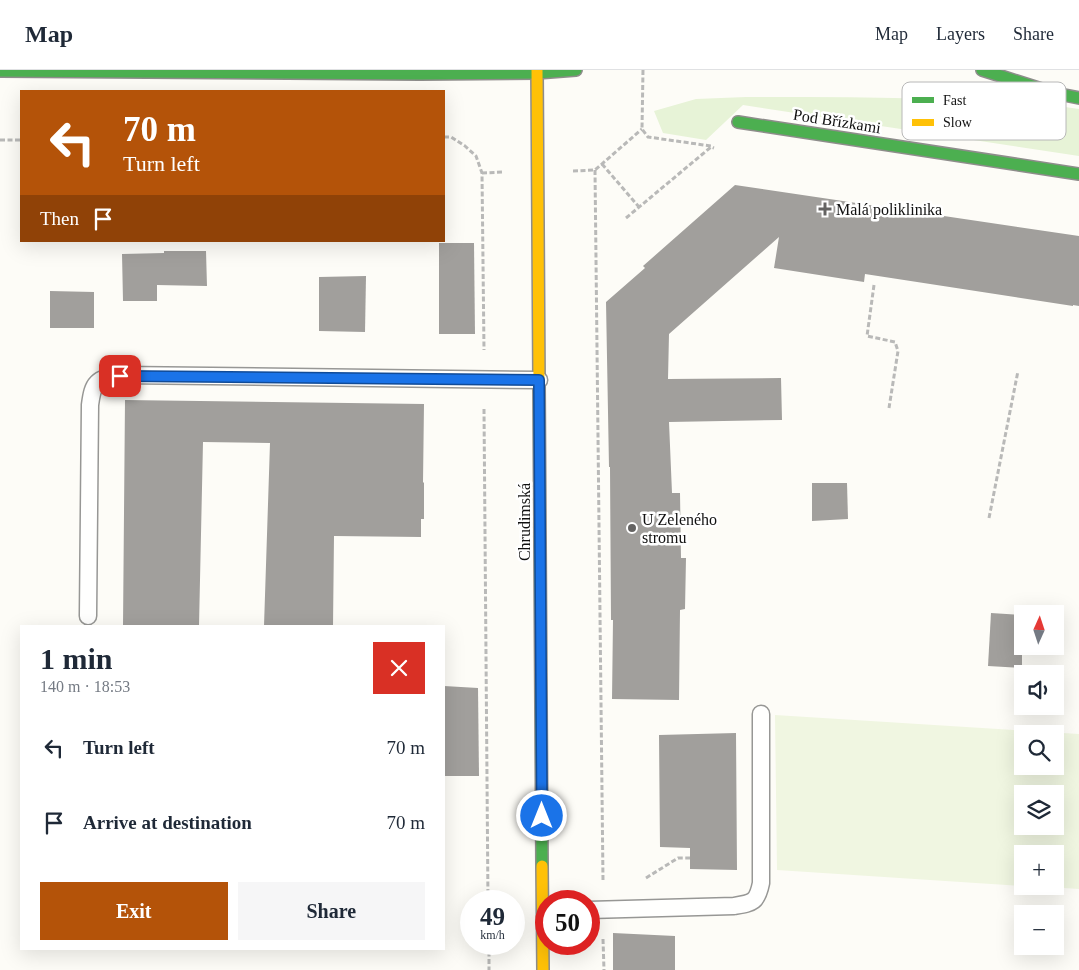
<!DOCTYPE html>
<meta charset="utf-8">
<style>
body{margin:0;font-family:Georgia,serif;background:#f6f6f7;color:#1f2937;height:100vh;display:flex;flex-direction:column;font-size:19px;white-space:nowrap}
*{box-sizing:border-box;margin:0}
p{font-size:16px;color:#747a83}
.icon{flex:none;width:28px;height:28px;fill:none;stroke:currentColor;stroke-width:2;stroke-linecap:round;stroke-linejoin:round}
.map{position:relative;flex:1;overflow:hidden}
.drawer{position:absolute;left:20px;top:555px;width:425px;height:325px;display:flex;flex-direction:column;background:#fff;border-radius:0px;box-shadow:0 5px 20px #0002}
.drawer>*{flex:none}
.guide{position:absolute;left:20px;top:20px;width:425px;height:152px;border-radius:0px;box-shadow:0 5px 20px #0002;background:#b45309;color:#fff;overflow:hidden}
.needle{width:32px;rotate:3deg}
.buttons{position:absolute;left:1014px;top:535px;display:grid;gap:10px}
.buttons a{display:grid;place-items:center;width:50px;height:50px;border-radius:0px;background:#fff;box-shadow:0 5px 20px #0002;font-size:25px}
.speed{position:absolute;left:460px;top:820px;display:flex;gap:10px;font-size:25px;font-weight:700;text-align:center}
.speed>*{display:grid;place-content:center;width:65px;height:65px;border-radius:50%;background:#fff;box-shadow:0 5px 20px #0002;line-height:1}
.speed small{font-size:12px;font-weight:400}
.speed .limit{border:8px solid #d22;background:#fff;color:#111}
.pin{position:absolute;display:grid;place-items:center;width:42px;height:42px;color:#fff;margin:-21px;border-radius:10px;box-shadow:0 2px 8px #0006}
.me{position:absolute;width:55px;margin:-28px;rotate:0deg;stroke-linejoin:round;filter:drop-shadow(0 0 4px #0008)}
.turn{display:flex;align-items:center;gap:18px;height:105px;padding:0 20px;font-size:22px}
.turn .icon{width:65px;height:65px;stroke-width:2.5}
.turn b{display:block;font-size:35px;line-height:42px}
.then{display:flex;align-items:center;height:48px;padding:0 20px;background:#0003;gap:10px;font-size:19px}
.round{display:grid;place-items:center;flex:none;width:52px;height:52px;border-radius:0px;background:#f6f6f7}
.overview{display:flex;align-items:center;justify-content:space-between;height:85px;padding:0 20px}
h1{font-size:30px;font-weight:700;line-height:38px}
.action{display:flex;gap:10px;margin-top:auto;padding:10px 20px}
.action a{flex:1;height:58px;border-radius:0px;background:#b45309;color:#fff;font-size:20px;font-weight:700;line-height:58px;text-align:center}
.action a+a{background:#f6f6f7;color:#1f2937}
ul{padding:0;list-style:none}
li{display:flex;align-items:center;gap:15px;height:75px;padding:0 20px}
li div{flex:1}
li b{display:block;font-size:19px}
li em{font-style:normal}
header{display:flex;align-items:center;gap:30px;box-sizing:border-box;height:70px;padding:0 25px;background:#fff;border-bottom:1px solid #e0e1e3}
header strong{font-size:24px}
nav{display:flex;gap:28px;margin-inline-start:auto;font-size:18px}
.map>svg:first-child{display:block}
.green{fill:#e7f3d7}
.pitch{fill:#f0f6e1;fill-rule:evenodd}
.building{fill:#a19f9c}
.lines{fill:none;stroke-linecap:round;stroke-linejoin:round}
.lane-casing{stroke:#979795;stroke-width:19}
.fast-casing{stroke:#8e8d8b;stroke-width:14}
.slow-casing{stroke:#8e8d8b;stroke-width:14}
.path{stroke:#b9b9b8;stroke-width:3;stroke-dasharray:5 2.5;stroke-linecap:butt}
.lane{stroke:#fffffe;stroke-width:16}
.fast{stroke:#4caf50;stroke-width:11}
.slow{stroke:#ffc107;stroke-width:11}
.route-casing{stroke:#114b97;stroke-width:12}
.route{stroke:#1a73e8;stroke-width:9}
.poi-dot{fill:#646362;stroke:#fff;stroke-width:2}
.labels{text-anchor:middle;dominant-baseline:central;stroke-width:5;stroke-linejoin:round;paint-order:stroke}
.street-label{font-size:16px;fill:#111;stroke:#fff}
.poi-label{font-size:16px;fill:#111;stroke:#fff;text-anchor:start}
.key{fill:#fff;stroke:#b8b8b8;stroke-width:1}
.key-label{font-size:14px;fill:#111}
</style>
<header>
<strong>Map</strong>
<nav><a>Map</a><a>Layers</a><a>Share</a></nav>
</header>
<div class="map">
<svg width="1079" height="900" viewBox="0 0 1079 900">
<rect width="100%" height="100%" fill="#fdfcf7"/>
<!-- green -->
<path class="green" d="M746 27C810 27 874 27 938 29 985 31 1032 32 1079 39V86L743 35 706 70 663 63 654 41 696 29Z"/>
<!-- pitch -->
<path class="pitch" d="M775 645 1079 664V819L1033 816H1055V784H1022V816L777 800ZM1022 664H1055V696H1022ZM1022 724H1055V756H1022Z"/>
<!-- building -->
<g class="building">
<polygon points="735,115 1079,166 1079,236 1073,235 1073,236 865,204 864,212 774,198 779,167 669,264 668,309 781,308 782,350 669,352 672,423 680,423 681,488 686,488 685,539 680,540 679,630 612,629 613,550 611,550 610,397 609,397 606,232 645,198 643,196"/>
<polygon points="439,173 474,173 475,264 439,264"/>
<polygon points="164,181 206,181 207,216 157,215 157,231 123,231 122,184 164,183"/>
<polygon points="366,206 365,262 319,261 319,207"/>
<polygon points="50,221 94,222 94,258 50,258"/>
<polygon points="125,330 424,334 423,412 424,413 424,449 421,449 421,467 334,466 333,556 264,556 270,373 203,372 199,556 123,556"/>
<polygon points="812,413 847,413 848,449 812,451"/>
<polygon points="991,543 1022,545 1022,598 988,596"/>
<polygon points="444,616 478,618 479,706 444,706"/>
<polygon points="736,663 737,800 690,799 690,778 660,777 659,665"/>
<polygon points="613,863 675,866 675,900 613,900"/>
</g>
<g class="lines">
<!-- lane casing -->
<g class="lane-casing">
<g id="lane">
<path d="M88 546 90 335C93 312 96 309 120 305L539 310"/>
<path d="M589 840 734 836C752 833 757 833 761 813V644"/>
</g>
</g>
<!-- fast casing -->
<g class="fast-casing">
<g id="fast">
<polyline points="982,0 1054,23 1079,28"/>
<polyline points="0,1 420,4 537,3 576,0"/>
<polyline points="738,52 1079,104"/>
<polyline points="539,313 542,796"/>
</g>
</g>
<!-- slow casing -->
<g class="slow-casing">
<g id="slow">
<polyline points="537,0 539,313"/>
<polyline points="542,796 543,900"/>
</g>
</g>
<!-- path -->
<g class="path">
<polyline points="643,0 642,59 648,67 711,76"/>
<polyline points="444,67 451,67 465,76 476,86 482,103 484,280"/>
<polyline points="0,70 21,70"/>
<polyline points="602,94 639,137"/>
<polyline points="595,100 603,810"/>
<polyline points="573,101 595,100 642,59"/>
<polyline points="482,103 504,102"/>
<polyline points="626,148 711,77 714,78"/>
<polyline points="874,215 867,266 895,272 898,281 889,338"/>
<polyline points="484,339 488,831"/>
<polyline points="989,448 1018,301"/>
<polyline points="646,808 678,788 690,788"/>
<polyline points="603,869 604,900"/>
<polyline points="489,874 489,900"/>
</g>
<!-- lane -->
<use href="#lane" class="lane"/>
<!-- fast -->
<use href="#fast" class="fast"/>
<!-- slow -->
<use href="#slow" class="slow"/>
</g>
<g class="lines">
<!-- route casing -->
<g class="route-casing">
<polyline id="route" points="120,306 539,310 542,746"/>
</g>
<!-- route -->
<use href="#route" class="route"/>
</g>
<!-- markers -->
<g class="poi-dot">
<path d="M822.5 131.5h5v5h5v5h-5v5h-5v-5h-5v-5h5z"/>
<circle cx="632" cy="458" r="5"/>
</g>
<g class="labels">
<!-- street labels -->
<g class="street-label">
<text transform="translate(837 51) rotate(9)">Pod Břízkami</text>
<text transform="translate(524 452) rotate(-90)">Chrudimská</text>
</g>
<!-- poi labels -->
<g class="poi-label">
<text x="836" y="139">Malá poliklinika</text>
<text x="642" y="449">U Zeleného<tspan x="642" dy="18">stromu</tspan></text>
</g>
</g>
<!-- legend -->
<rect x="902" y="12" width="164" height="58" rx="8" class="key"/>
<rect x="912" y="27" width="22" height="6" fill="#4caf50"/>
<rect x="912" y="49" width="22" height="7" fill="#ffc107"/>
<g class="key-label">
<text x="943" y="35">Fast</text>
<text x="943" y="57">Slow</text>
</g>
</svg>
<div class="buttons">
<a><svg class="needle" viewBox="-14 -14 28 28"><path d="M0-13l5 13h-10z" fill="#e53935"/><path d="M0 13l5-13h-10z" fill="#747a83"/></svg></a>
<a><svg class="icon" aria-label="sound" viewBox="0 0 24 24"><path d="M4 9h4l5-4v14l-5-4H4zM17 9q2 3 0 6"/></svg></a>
<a><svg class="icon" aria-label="search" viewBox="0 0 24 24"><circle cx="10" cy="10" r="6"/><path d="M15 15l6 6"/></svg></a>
<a><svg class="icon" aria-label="layers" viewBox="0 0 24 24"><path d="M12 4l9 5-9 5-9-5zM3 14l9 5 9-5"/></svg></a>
<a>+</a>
<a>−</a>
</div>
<div class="speed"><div>49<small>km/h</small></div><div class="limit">50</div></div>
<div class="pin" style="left:120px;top:306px;background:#d93025"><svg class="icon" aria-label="arrive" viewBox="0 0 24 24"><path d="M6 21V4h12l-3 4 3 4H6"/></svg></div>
<svg class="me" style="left:542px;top:746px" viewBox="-20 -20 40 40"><circle r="17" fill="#1a73e8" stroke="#fff" stroke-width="3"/><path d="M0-11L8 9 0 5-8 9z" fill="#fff"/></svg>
<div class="guide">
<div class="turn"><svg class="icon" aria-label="left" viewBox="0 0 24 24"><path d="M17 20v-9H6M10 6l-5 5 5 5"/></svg><div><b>70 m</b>Turn left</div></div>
<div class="then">Then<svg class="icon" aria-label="arrive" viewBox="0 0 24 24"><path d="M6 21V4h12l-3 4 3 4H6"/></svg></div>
</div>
<section class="drawer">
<div class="overview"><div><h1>1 min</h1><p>140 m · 18:53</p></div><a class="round" style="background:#d93025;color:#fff"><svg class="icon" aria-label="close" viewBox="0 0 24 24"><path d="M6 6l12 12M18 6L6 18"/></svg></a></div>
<ul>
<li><svg class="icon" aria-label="left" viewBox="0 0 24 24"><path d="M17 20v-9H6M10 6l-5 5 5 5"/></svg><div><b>Turn left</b></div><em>70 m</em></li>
<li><svg class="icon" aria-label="arrive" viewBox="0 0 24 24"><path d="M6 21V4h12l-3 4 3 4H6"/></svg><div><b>Arrive at destination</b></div><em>70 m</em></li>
</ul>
<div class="action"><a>Exit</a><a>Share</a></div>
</section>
</div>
